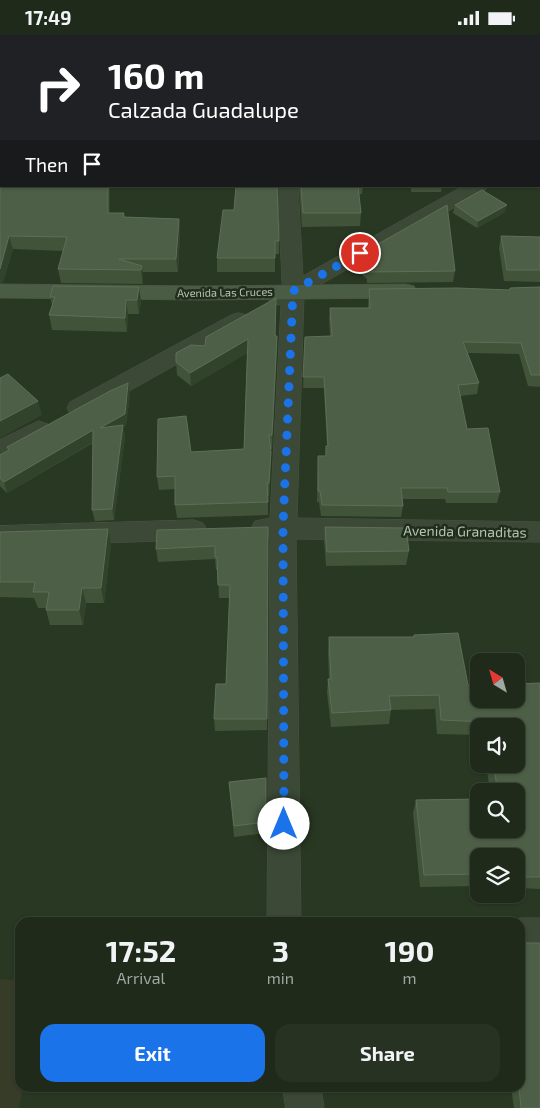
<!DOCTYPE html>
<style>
body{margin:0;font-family:"Exo 2",sans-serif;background:#273223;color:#f1f3f6;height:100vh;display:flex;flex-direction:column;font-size:19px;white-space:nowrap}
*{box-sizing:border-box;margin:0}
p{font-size:16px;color:#a1a7a2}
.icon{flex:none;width:28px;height:28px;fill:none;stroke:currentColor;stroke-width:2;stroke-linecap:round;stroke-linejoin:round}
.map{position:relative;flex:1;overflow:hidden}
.panel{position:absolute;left:15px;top:882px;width:510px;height:175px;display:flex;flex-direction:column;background:#1f2a1a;border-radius:15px;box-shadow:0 1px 4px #0004,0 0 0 1px #3c4639}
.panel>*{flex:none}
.guide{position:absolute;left:0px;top:0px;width:540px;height:152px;box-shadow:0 1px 4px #0004,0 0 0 1px #3c4639;background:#202124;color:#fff;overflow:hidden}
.needle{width:32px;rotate:323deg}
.fabs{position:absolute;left:470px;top:618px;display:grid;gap:10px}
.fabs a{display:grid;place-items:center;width:55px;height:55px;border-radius:10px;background:#1f2a1a;box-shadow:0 1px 4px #0004,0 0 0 1px #3c4639;font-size:25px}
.pin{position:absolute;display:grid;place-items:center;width:42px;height:42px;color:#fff;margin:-21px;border:2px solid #fff;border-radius:50%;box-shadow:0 1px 5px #0007}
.me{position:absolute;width:55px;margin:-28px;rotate:0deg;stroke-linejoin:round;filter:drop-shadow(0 0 4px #0008)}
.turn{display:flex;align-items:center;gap:18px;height:105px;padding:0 25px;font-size:22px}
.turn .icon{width:65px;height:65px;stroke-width:2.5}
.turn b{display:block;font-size:35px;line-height:42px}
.then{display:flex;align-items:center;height:48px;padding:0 25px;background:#0003;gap:10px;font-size:19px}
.eta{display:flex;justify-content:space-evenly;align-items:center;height:85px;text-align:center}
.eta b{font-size:30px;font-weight:700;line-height:35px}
.primary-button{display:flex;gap:10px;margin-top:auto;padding:10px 25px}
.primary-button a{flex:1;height:58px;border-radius:15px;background:#1a73e8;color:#fff;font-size:20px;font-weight:700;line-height:58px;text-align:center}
.primary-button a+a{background:#273223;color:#f1f3f6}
.status{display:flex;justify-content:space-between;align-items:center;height:35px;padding:0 25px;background:#1f2a1a;direction:ltr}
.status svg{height:14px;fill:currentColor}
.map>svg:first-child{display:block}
.green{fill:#373c28}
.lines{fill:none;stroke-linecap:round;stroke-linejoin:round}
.street-casing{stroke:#485542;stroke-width:1}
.secondary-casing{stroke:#485542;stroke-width:1}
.street{fill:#3c4936;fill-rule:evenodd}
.secondary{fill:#4a5c44;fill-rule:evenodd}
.wall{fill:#415339}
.shaded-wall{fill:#32432b}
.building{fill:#4d5f46;stroke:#5e6f57}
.route{stroke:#1a73e8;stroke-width:9;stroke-dasharray:0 16.2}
.labels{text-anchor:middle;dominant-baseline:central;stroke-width:5;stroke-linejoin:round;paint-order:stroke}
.far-street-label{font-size:11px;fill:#b6c5b1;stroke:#212d1c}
.street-label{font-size:14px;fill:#b6c5b1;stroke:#212d1c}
</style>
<div class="status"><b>17:49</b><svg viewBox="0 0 49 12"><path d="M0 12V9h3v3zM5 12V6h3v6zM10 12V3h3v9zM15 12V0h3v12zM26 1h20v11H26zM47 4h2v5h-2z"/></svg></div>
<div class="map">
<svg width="540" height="1073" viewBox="0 0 540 1073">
<rect width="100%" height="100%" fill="#293823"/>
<!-- green -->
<polygon class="green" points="0,944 20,946 20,1052 23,1053 19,1073 0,1073"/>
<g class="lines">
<!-- street casing -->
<g class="street-casing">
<g id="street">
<polygon points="540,110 540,122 539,123 539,111"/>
<polygon points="278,151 298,151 303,241 463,151 488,151 485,155 304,259 297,483 540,487 540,507 296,504 301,888 267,888 270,503 255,500 251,493 255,486 270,483 281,270 271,269 268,264 271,259 282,253"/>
<polygon points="239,278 247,280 250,285 247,290 88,379 79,382 70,379 67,373 70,367 231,280"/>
<polygon points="39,386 48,389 51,395 48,401 9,422 0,425 0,405"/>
<polygon points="194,485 203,488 207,495 203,502 194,505 0,511 0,491"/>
<polygon points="520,883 540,883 540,917 520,917 520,888 508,888"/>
<polygon points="283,1052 321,1052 324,1073 286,1073"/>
</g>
</g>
<!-- secondary casing -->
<g class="secondary-casing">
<polygon id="secondary" points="0,249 199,251 406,249 414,251 417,256 414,261 406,263 199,265 0,263"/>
</g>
<!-- street -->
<use href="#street" class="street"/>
<!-- secondary -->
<use href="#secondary" class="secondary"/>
</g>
<!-- wall -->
<g class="wall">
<polygon points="0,0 540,0 540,98 539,98 539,1 1,1 110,151 110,178 124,178 125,182 179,184 180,197 178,237 142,237 143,249 61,248 58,234 63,216 13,214 3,247 0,248"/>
<polygon points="299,151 363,151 362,159 359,159 361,178 360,191 302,192"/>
<polygon points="411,151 442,151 441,157 411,157"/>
<polygon points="447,170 455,236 453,247 367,248 367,244 358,236 347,236 348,226"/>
<polygon points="455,170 505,177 477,193 453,178"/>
<polygon points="234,175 279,206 279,219 275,219 275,237 217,237 217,223"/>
<polygon points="501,201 540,202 540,247 504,246 499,213"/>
<polygon points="139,252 141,266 139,279 128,279 127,297 52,295 49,280 52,270 50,262"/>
<polygon points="540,252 540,352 528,351 519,319 468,318 479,348 477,359 460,361 467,394 500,457 497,468 446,468 445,464 402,464 403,471 401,482 321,481 319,467 317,467 318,421 325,421 326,411 327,411 324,353 303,353 305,302 330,301 329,284 330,273 368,273 369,254 509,255 510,253"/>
<polygon points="276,301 277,314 272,414 270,414 271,430 269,461 268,461 268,480 177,483 175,470 175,454 159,455 157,442 191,417 244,414 247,318 191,351 177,340 176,327 205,311"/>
<polygon points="128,348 130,359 126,390 123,392 125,402 114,485 95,486 92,475 93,408 7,458 0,451 0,420 8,416 7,412"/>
<polygon points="268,492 267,695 215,696 214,684 226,649 230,563 219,563 218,535 216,535 215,524 158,527 156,514"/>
<polygon points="325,492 409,516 406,530 326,531 324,505"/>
<polygon points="0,497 111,510 104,568 86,568 83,590 50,590 46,575 46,573 38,573 34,563 0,562"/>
<polygon points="414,600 468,650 540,648 540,854 516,853 516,821 479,821 479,851 420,852 413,778 416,765 479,794 516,756 490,756 486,729 516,729 516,691 479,691 479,700 437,699 435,674 391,675 389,689 331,692 327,658 328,644 329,644 328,617 329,602 413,602"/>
<polygon points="266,743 266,798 234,802 229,747"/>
<polygon points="525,908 540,1073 514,1073 511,1052 520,1052"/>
</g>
<!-- shaded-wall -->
<g class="shaded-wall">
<rect x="539" y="86" width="1" height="12"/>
<polygon points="108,151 110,151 110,191 108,178"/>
<polygon points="507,170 505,177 477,193 478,186"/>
<polygon points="179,184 180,197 178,237 176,224"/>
<polygon points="9,201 13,214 3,247 0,248 0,234"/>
<polygon points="142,231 143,244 143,249 141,235"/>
<polygon points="139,252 141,266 139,279 137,265"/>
<polygon points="126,265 128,279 127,297 125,283"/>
<polygon points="277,301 277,314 272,414 272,400"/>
<polygon points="248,304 248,318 191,351 190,338"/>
<polygon points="128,348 130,359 126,390 123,392 125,402 114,485 100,393"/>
<polygon points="38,366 42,380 0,403 0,386"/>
<polygon points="93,395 95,406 7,458 4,447"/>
<polygon points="271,417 271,430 269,461 269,448"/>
<polygon points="108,494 111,510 104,568 101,553"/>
<polygon points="82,553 86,568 83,590 79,575"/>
</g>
<!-- building -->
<g class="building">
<polygon points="0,0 540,0 540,86 539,86 539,1 1,1 1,151 108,151 108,178 124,178 123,182 179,184 176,224 119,224 142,231 141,235 58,234 67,202 9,201 0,234"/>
<polygon points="236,151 277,151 279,206 275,206 275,223 217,223 223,175 234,175"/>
<polygon points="301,151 358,151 361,178 303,178"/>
<polygon points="482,155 507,170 478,186 455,170"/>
<polygon points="447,170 455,236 368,237 368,233 359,226 348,226"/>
<polygon points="501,201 540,202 540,235 507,235"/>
<polygon points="53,251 139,252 137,265 126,265 125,283 49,280 55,262 50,262"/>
<polygon points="540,252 540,340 531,340 521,308 463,307 479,348 458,350 467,394 488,393 500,457 448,457 447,453 401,453 403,471 322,470 320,456 318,456 318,421 326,421 326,411 328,411 324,342 303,342 305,302 332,301 330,273 370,273 369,254 457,253 510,255 510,253"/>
<polygon points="276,263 275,301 277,301 272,400 269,400 271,417 269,448 267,448 268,467 175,470 175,441 157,442 158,384 186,381 191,417 244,414 248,304 190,338 176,327 176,318 191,310 205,311 206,302"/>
<polygon points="8,339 38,366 0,386 0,343"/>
<polygon points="128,348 125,379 100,393 123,390 112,474 92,475 93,395 4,447 0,443 0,420 9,415 7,412 110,356"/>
<polygon points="268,492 267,684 214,684 216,649 226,649 230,550 218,550 217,522 215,522 215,511 156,514 157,495"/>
<polygon points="325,492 406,493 409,516 327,517"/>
<polygon points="108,494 101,553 82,553 79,575 46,575 49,557 33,557 35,547 0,547 0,497"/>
<polygon points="458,598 468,650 479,650 479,664 516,664 516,649 540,648 540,842 516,842 516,821 479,821 479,839 424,840 416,765 479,764 479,794 516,794 516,756 498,756 493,729 516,729 516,691 487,691 486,687 441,685 439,660 389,661 391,675 332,678 328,644 331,644 329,602 414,602 414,600"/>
<polygon points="266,743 266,787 234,791 229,747"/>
<polygon points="520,896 524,896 525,908 540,908 540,1073 521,1073 519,1052 520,1052"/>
</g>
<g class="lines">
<!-- route -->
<polyline class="route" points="284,789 283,492 293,256 360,218"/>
</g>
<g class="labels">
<!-- far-street labels -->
<g class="far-street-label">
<text transform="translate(225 257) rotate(-1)">Avenida Las Cruces</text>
</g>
<!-- street labels -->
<g class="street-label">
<text transform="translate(465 496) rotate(1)">Avenida Granaditas</text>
</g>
</g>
</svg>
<div class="fabs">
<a><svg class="needle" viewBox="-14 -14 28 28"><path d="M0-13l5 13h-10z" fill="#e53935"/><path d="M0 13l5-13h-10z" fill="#a1a7a2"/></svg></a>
<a><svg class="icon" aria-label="sound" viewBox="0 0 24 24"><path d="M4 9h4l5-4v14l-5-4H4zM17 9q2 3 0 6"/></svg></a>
<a><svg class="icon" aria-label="search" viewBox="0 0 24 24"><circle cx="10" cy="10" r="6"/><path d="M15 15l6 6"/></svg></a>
<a><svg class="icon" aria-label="layers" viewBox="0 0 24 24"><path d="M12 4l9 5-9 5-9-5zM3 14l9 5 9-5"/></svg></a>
</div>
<div class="pin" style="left:360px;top:218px;background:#d93025"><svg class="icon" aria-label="arrive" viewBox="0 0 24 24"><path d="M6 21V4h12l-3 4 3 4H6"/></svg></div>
<svg class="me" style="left:284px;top:789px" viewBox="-20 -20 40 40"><circle r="19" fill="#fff"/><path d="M0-13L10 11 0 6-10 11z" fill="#1a73e8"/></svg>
<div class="guide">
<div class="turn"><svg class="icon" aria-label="right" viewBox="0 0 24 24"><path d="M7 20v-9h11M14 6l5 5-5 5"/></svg><div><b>160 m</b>Calzada Guadalupe</div></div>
<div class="then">Then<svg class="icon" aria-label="arrive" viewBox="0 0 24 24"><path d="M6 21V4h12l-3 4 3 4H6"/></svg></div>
</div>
<section class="panel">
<div class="eta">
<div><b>17:52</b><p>Arrival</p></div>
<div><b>3</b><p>min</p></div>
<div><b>190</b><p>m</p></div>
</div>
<div class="primary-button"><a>Exit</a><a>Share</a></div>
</section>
</div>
